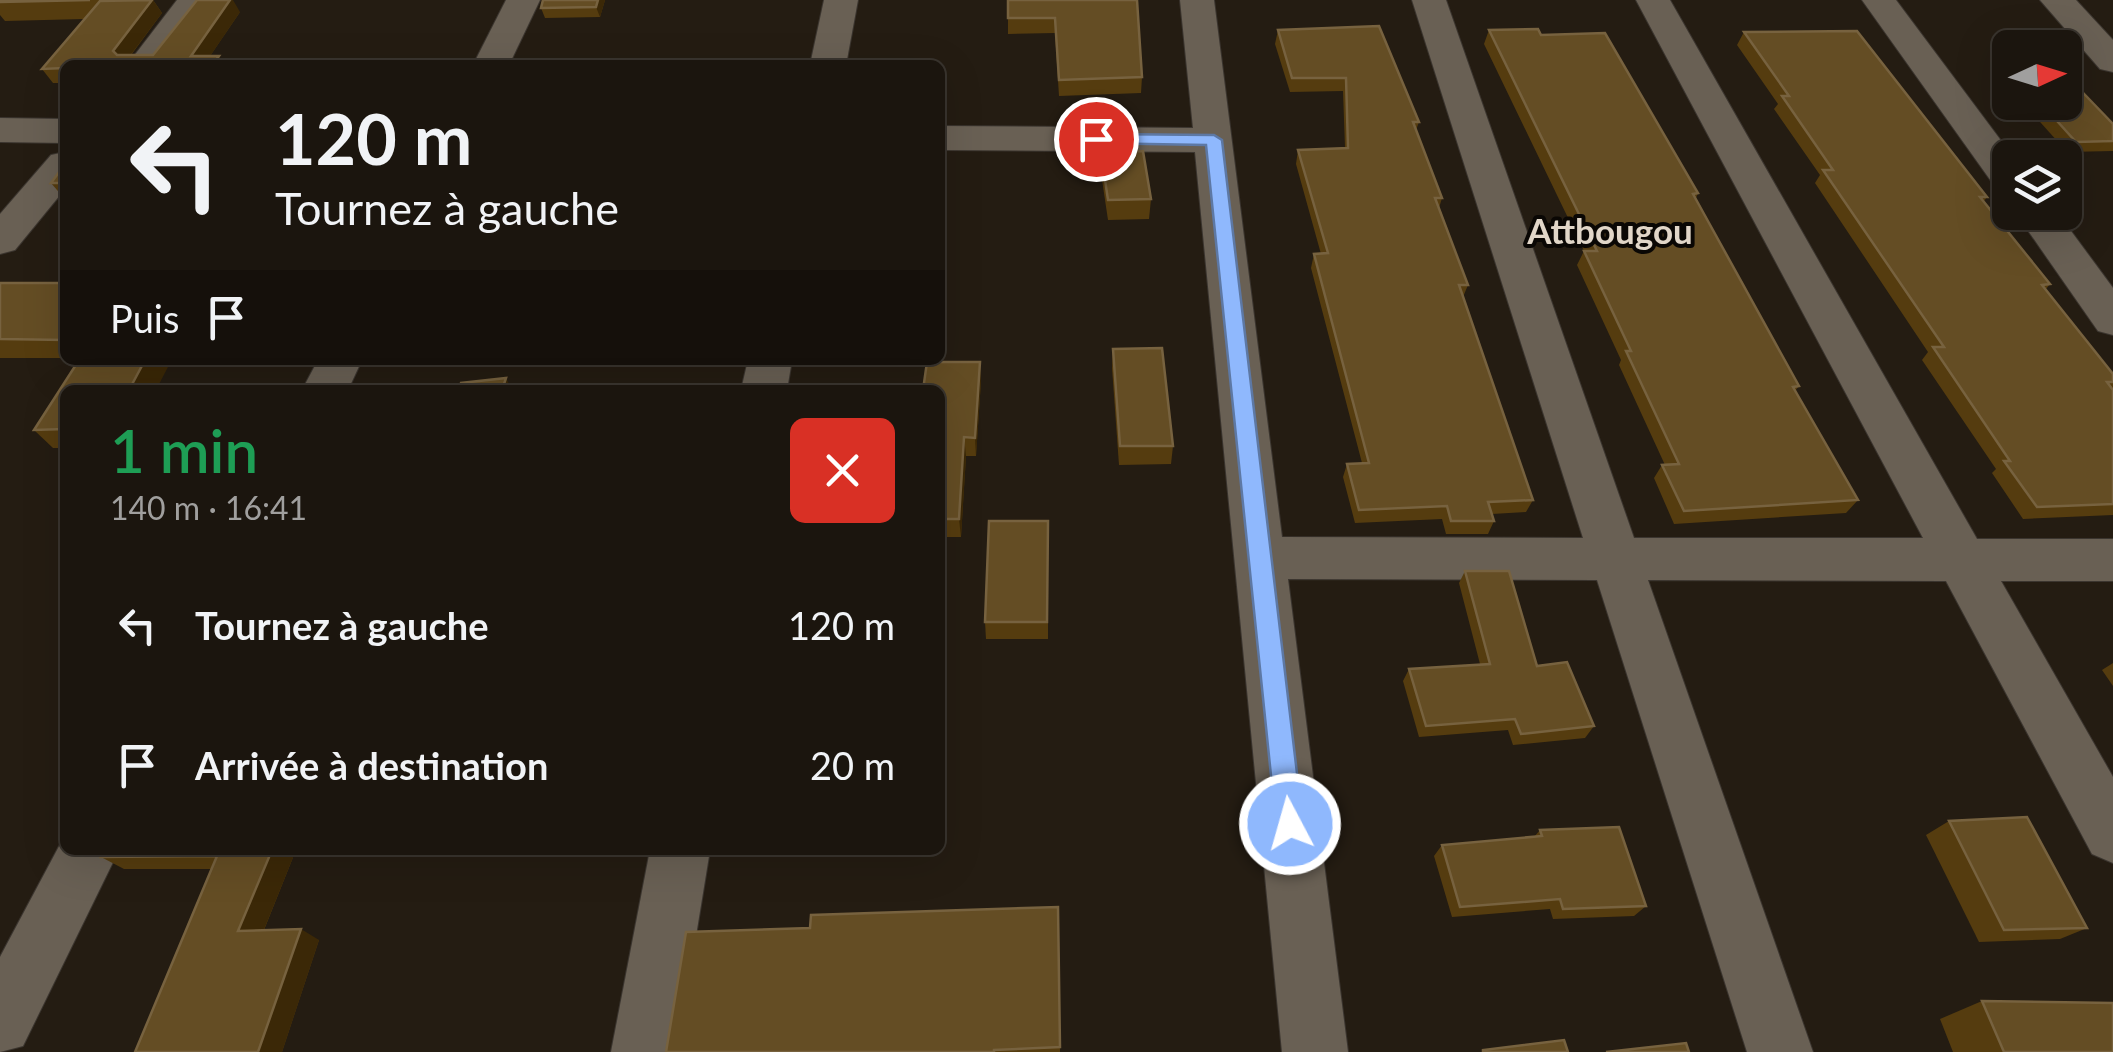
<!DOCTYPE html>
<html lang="fr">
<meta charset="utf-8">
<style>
body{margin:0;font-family:Lato,sans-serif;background:#28221c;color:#f1f3f6;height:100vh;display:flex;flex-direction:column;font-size:38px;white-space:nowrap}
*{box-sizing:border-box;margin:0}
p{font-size:32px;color:#a09f9e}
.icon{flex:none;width:55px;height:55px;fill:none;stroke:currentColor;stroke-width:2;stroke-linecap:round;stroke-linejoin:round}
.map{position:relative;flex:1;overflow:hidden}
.details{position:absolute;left:60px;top:385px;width:885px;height:470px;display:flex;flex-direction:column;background:#1b150e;border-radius:15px;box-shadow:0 10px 40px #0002,0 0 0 2px #39342e}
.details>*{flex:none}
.hud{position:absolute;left:60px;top:60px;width:885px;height:305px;border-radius:15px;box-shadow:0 10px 40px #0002,0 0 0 2px #39342e;background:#1b150e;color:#f1f3f6;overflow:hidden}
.needle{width:65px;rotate:86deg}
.buttons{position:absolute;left:1992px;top:30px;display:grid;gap:20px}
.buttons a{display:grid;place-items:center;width:90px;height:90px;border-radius:15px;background:#1b150e;box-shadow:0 10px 40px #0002,0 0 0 2px #39342e;font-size:50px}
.pin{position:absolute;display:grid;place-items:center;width:85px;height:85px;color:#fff;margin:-42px;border:5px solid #fff;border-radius:50%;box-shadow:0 2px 10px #0007}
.me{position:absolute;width:110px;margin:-55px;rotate:354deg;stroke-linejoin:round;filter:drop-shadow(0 0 8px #0008)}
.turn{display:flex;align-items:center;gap:35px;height:210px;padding:0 50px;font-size:45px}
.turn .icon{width:130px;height:130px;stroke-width:2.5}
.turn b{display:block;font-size:70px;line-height:85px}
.then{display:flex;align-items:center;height:95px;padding:0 50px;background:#0003;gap:20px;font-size:38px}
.round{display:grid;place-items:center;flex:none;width:105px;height:105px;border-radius:15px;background:#28221c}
.overview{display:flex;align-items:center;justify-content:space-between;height:170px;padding:0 50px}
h1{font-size:60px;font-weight:600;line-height:75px;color:#1e9e55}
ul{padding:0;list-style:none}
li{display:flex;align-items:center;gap:30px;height:140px;padding:0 50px}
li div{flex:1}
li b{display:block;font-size:38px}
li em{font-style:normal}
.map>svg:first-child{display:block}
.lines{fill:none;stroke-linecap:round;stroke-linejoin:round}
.minor-casing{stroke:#3b352f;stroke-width:2}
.minor{fill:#696054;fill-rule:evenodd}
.wall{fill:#553c0f}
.shaded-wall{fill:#3b2807}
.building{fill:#644d24;stroke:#77623f;stroke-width:2.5}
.route{fill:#8fb8fd;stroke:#5d78a4;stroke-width:2.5}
.labels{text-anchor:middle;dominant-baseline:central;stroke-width:8;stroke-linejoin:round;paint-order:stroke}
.quarter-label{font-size:35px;font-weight:bold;fill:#e1d6c8;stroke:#0a0704}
</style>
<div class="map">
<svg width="2113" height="1052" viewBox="0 0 2113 1052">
<rect width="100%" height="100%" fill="#241c12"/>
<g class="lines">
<!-- minor casing -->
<g class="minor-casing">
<g id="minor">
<polygon points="177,0 212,0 163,65 127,65"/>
<polygon points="506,0 540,0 509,65 473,65"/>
<polygon points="824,0 858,0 846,65 810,65"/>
<polygon points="1180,0 1214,0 1282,537 1583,538 1412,0 1446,0 1634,538 1923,538 1636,0 1670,0 1977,539 2113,539 2113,581 2001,581 2113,777 2113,863 2092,854 1946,581 1648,580 1813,1052 1747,1052 1597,580 1288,579 1348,1052 1282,1052 1195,152 940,150 940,126 1193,128"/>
<polygon points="1862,0 1896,0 2014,158 2010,158 2010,191 1996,188"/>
<polygon points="2040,0 2076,0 2113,40 2113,72 2100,69"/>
<polygon points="0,118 65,119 65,143 0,142"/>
<polygon points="65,152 65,189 15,250 0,254 0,214 51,155"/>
<polygon points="2015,212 2057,212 2113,288 2113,335 2098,331"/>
<polygon points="318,360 362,360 348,390 302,390"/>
<polygon points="748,360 792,360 787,390 741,390"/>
<polygon points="65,835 65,850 119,850 23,1046 0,1052 0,957"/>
<polygon points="650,850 710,850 677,1052 611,1052"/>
</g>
</g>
<!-- minor -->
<use href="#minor" class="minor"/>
</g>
<!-- wall -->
<g class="wall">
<polygon points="0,0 153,0 162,13 131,55 153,55 240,12 210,56 65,65 65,83 53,83 42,69 84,19 5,21 0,15"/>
<polygon points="543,0 605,0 600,17 545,18 541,8"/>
<polygon points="1008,0 1137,0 1142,77 1141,93 1059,96 1055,33 1008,34"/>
<polygon points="1278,30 1419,122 1416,130 1442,198 1439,208 1468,285 1463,297 1533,500 1526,512 1492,514 1494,521 1488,534 1446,534 1442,519 1355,523 1343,477 1347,464 1362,463 1311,268 1314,254 1321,254 1296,164 1298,150 1345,148 1343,91 1290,92 1275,44"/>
<polygon points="1489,30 1541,35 1698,193 1696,198 1799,386 1795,391 1858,500 1846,513 1674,524 1654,478 1662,465 1665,465 1619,365 1621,360 1577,265 1584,251 1484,44"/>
<polygon points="1744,32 1987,197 1984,201 2050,284 2046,289 2113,374 2113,515 2023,519 1992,473 1996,469 1922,360 1928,352 1815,183 1820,175 1774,109 1778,104 1737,45"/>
<polygon points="2010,56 2010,89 1996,73"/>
<polygon points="2022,102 2065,102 2113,124 2113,151 2067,152"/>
<polygon points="1101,153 1151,199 1149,219 1108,220 1101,173"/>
<polygon points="65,164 65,197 63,197 51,183"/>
<rect x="0" y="283" width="65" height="75"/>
<polygon points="1113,349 1173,446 1171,464 1119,465 1112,368"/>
<polygon points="981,381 976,456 966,456 961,537 940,537 940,390"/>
<polygon points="65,429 65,448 53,448 34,430"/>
<polygon points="1048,521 1048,639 986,639 985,622"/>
<polygon points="1465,571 1537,666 1594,726 1585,738 1513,745 1508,730 1419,737 1403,681 1409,669 1480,664 1459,583"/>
<polygon points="2113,663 2113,686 2102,670"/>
<polygon points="1949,821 2087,928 2060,939 1979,942 1926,835"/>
<polygon points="1540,830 1646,906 1634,916 1553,919 1550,909 1452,917 1434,856 1442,845 1534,837"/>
<polygon points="105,850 296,850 264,930 319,940 282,1052 212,869 124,869 101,857"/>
<polygon points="1058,907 1060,1052 666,1052 810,928"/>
<polygon points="1982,1001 2113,1052 1953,1052 1940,1019"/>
</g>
<!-- shaded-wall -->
<g class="shaded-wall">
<polygon points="153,0 162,13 123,65 113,51"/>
<polygon points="230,0 233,0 240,12 204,65 191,56"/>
<polygon points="598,0 605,0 600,17 596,7"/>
<polygon points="219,56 224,65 212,65"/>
<polygon points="145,360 164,360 169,365 156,390 129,390"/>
<polygon points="980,362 981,381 976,456 975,438"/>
<polygon points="506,378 512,390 502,390"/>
<polygon points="964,437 966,456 961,537 959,519"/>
<polygon points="272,850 296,850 259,942 238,931"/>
<polygon points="301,929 319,940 282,1052 258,1052"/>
</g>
<!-- building -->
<g class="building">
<polygon points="0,0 90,0 0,2"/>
<polygon points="152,0 113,51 117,55 153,55 197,0 230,0 191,56 219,56 212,65 65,65 65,68 42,69 100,1"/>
<polygon points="543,0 598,0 596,7 541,8"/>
<polygon points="1008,0 1137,0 1142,77 1059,80 1055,18 1008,18"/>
<polygon points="1379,26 1419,122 1413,122 1442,198 1435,198 1468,285 1459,285 1533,500 1488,502 1494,521 1451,521 1447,506 1359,510 1347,464 1369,463 1314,254 1328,253 1298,150 1348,148 1346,78 1292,78 1278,30"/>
<polygon points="1538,29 1541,35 1605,33 1698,193 1693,194 1799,386 1793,387 1858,500 1684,511 1662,465 1679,464 1626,351 1631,351 1584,251 1597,251 1489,30"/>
<polygon points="1857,31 1987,197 1980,197 2050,284 2042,285 2113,374 2113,382 2107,382 2113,390 2113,504 2037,507 2004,461 2010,461 1933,347 1944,347 1823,170 1833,170 1782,96 1789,96 1744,32"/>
<polygon points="2030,37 2040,48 2019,48"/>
<polygon points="2010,56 2010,70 2003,62"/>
<polygon points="2065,74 2113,124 2113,141 2076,142 2040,102 2065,102"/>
<polygon points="1143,151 1151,199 1108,200 1101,153"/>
<polygon points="65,164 65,183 51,183"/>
<polygon points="0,283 65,283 65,340 0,339"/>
<polygon points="1162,348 1173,446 1120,446 1113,349"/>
<polygon points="79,360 145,360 129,390 65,390 65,429 34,430"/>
<polygon points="927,362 980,362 975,438 964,437 959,519 940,519 940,390 923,390"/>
<polygon points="506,378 502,390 459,390 461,383"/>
<polygon points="989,521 1048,521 1047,622 985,622"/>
<polygon points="1465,571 1509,571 1537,666 1567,662 1594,726 1521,734 1515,719 1426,726 1409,669 1490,664"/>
<polygon points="2027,817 2087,928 2004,930 1949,821"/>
<polygon points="1619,827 1646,906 1563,909 1560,899 1460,907 1442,845 1542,836 1540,830"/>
<polygon points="105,850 272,850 238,931 301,929 258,1052 135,1052 217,856 101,857"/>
<polygon points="1058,907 1060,1047 994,1050 994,1052 666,1052 686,932 810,928 811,915"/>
<polygon points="1982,1001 2113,1003 2113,1052 2004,1052"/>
<polygon points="1564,1040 1568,1052 1483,1052 1483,1050"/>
<polygon points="1686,1043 1689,1052 1606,1052"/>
</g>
<!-- route -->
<polygon class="route" points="1096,134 1214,135 1222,140 1303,824 1299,833 1290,837 1280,833 1276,824 1206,145 1090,143 1088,139"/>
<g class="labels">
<!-- quarter labels -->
<g class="quarter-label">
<text x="1610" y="230">Attbougou</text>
</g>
</g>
</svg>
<div class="buttons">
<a><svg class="needle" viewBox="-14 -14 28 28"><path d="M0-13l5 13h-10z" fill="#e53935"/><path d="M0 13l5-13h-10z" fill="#a09f9e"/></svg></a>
<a><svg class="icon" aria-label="layers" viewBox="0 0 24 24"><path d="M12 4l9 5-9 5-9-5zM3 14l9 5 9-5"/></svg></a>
</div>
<div class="pin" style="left:1096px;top:139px;background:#d93025"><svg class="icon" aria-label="arrive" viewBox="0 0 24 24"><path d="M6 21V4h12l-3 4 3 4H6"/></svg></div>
<svg class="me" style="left:1290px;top:824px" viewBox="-20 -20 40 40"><circle r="17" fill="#8fb8fd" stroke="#fff" stroke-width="3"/><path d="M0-11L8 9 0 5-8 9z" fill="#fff"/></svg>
<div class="hud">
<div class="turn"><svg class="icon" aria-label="left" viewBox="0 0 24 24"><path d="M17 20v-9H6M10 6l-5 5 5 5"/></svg><div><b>120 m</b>Tournez à gauche</div></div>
<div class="then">Puis<svg class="icon" aria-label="arrive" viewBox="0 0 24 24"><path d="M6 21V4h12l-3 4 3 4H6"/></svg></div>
</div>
<section class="details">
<div class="overview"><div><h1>1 min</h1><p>140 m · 16:41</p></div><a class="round" style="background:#d93025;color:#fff"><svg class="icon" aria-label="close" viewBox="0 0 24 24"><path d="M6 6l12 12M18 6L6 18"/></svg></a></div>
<ul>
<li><svg class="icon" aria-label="left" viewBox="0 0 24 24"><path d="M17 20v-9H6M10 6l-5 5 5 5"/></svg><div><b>Tournez à gauche</b></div><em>120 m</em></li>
<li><svg class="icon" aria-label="arrive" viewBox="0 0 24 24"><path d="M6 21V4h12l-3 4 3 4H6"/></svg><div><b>Arrivée à destination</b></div><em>20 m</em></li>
</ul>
</section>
</div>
